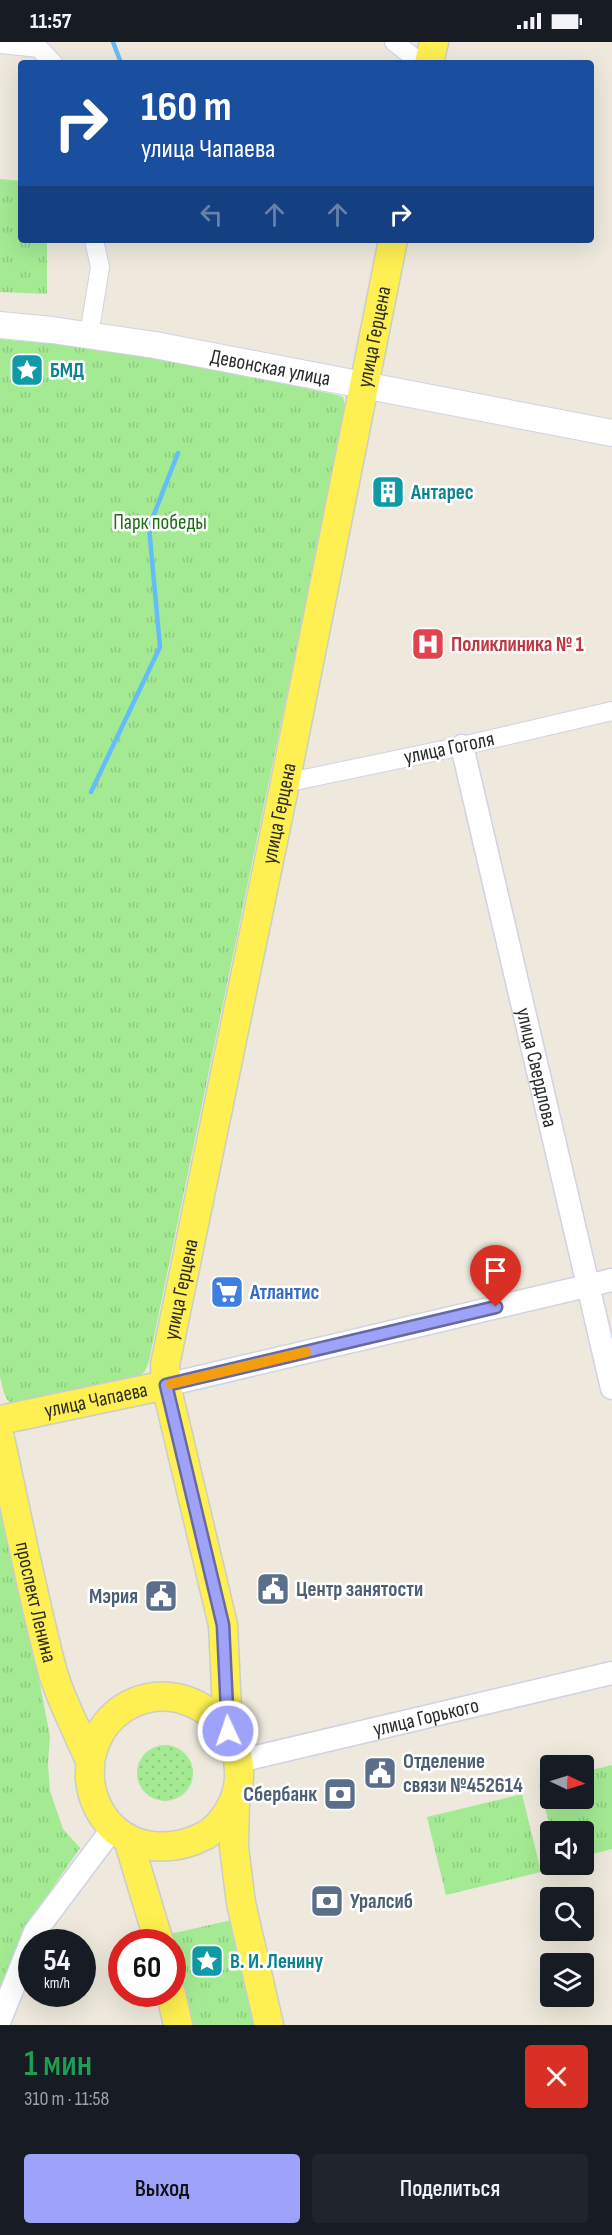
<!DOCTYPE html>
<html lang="ru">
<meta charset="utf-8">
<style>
body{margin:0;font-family:"Sofia Sans Condensed",sans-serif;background:#20242c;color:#f1f3f6;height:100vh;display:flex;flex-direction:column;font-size:22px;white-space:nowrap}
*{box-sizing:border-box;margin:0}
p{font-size:20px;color:#9ea1a6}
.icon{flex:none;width:33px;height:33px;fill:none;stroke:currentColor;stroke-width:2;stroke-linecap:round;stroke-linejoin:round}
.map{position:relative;height:1983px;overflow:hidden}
.details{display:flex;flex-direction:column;background:#171b24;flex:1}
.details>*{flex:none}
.banner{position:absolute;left:18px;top:18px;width:576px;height:183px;border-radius:6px;box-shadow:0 6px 24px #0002;background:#1a4fa0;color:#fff;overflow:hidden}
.needle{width:39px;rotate:94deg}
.fabs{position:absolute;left:540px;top:1713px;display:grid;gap:12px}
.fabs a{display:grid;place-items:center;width:54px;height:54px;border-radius:6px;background:#171b24;box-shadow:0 6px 24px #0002;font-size:30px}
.speed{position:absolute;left:18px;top:1887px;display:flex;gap:12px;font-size:30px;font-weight:700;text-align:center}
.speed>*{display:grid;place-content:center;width:78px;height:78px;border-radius:50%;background:#171b24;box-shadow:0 6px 24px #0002;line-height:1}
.speed small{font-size:15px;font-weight:400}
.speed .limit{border:9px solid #d22;background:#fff;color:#111}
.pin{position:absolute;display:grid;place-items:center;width:51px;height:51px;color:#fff;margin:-62px -26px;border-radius:50% 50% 50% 0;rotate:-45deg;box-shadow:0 0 6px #0007}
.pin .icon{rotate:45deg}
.me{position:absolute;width:66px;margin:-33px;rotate:357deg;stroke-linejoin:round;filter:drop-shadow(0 0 4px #0008)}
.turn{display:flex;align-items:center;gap:21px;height:126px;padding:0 24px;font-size:27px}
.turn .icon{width:78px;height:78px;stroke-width:2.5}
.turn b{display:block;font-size:42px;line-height:51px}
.lanes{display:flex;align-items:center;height:57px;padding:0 24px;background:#0003;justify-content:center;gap:30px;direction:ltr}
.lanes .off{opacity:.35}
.round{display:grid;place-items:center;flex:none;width:63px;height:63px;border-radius:6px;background:#20242c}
.summary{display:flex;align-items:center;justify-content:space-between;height:102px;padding:0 24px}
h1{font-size:36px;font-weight:600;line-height:45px;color:#1e9e55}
.action{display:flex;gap:12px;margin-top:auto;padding:12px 24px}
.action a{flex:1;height:69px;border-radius:6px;background:#9ea2fa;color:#111;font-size:24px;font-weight:600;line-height:69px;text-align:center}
.action a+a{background:#20242c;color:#f1f3f6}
.status{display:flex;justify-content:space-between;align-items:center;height:42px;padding:0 30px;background:#171b24;direction:ltr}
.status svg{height:16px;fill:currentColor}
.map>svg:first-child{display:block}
.grass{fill:url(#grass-dots)}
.park{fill:url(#park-tufts)}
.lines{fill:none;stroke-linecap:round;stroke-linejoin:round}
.stream{stroke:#65bcfa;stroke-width:4.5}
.minor-casing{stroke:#d1d2e5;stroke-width:20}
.tertiary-casing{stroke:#d1d2e5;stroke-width:25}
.secondary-casing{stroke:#d1d2e5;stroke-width:28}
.primary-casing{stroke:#ccc;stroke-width:31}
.minor{stroke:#fff;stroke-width:18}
.tertiary{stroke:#fff;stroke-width:22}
.secondary{stroke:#fff;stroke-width:26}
.primary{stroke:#feef52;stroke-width:28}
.route-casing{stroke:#6769a2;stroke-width:15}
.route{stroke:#9ea2fa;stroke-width:10}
.slow{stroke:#f59e0b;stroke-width:10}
.labels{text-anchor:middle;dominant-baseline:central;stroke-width:5;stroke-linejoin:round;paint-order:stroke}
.street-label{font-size:21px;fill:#2b2b2b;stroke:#fff}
.culture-label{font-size:21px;font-weight:bold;fill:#0d838f;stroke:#fff;text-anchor:start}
.park-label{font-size:21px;fill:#197013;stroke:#fff}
.health-label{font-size:21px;font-weight:bold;fill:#be3a42;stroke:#fff;text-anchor:start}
.shop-label{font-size:21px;font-weight:bold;fill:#366cbe;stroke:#fff;text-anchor:start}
.service-label{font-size:21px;font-weight:bold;fill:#4e5e75;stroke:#fff;text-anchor:start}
</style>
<div class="status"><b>11:57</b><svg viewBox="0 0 49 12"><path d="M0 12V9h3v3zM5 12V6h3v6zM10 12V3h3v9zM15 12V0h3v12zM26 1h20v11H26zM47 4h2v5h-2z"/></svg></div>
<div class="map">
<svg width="612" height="1983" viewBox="0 0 612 1983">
<defs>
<pattern id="grass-dots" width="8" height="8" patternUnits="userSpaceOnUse" patternTransform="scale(1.5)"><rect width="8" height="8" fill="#a4ea93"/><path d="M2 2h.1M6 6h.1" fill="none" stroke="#8dc97f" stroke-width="1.8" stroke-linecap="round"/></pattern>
<pattern id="park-tufts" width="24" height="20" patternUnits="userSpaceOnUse" patternTransform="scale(1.5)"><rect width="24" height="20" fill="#a4ea93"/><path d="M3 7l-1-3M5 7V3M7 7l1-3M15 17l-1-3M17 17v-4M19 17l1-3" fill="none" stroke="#8dc97f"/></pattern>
</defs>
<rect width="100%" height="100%" fill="#eee9dc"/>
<!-- grass -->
<circle class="grass" cx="165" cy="1731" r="28"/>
<!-- park -->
<g class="park">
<polygon points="0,137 21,139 21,198 47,198 47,252 0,250"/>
<path d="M0 297 131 309 337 353 343 355 346 367 149 1319 145 1329 140 1334 13 1363C3 1356 3 1346 0 1335Z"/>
<polygon points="0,1463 37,1627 50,1694 48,1722 50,1749 63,1787 80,1806 26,1884 0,1947"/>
<polygon points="612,1723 612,1807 584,1814 584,1790 551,1789 539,1742 550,1739 550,1756 584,1756 584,1730"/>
<polygon points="522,1752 541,1830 446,1853 427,1775"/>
<polygon points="236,1877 260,1983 181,1983 173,1944 172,1900 161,1894"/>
</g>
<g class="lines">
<!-- stream -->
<g class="stream">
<polyline points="113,0 121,21"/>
<polyline points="91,750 160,605 149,485 178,411"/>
</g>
<!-- minor casing -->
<g class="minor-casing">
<g id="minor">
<polyline points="394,0 421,21"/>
<polyline points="0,2 39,6 53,21"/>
<polyline points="89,293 100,225 94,198"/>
<polyline points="285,741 462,704 612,669"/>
</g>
</g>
<!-- tertiary casing -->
<g class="tertiary-casing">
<g id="tertiary">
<path id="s1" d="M462 704 612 1346"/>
<polyline points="166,1343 612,1238"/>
<path id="s2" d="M239 1719 612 1631"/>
<polyline points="0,1978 35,1890 113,1786"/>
</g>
</g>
<!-- secondary casing -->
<g class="secondary-casing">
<g id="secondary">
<path id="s3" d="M0 283 52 288 155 303 612 391"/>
</g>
</g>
<!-- primary casing -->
<g class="primary-casing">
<g id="primary">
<polyline points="429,21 434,0"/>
<path id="s4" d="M0 1378 166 1343"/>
<path id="s5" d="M0 1396C17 1473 32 1551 52 1627 58 1651 71 1675 81 1699 84 1705 88 1713 90 1720 91 1725 89 1732 90 1738 92 1756 100 1773 113 1786 139 1810 176 1809 206 1793 224 1782 238 1758 239 1736 243 1664 153 1625 106 1682 97 1693 93 1706 90 1719"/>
<path id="s6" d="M228 1689 223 1583 166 1343 165 1323 285 741 393 198"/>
<polyline points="235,1757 234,1805 241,1861 269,1983"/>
<polyline points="128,1797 159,1900"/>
<polyline points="171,1952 178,1983"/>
</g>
</g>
<!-- minor -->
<use href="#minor" class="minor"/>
<!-- tertiary -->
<use href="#tertiary" class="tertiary"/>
<!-- secondary -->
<use href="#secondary" class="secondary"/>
<!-- primary -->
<use href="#primary" class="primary"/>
</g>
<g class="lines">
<!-- route casing -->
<g class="route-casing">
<polyline id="route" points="228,1689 223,1583 166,1343 496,1265"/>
</g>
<!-- route -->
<use href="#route" class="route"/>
<!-- slow -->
<polyline class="slow" points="171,1342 306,1310"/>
</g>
<!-- icons -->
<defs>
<g id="sight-square" transform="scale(1.725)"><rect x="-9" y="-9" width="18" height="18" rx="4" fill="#0f9aa8" stroke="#fff"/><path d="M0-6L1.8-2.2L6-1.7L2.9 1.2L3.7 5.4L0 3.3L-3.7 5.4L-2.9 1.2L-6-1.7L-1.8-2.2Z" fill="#fff"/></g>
<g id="building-square" transform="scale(1.725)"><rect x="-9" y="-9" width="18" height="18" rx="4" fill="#0f9aa8" stroke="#fff"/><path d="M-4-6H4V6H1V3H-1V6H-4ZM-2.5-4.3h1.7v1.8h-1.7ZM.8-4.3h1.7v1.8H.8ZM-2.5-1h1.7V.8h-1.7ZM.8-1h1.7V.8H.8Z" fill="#fff"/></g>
<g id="hospital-square" transform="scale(1.725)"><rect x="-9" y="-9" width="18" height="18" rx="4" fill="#e0444e" stroke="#fff"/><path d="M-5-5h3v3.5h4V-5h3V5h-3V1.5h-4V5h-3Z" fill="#fff"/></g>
<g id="supermarket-square" transform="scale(1.725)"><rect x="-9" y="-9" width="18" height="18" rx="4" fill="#3f7fe0" stroke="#fff"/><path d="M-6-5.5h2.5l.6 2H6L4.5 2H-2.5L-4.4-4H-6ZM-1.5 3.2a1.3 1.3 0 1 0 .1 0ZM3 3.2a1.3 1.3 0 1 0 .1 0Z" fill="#fff"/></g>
<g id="civic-square" transform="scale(1.725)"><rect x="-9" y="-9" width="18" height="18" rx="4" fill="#5c6f8a" stroke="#fff"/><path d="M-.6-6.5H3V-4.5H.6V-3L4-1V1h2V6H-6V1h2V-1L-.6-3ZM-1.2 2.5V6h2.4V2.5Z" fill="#fff"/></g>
<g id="bank-square" transform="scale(1.725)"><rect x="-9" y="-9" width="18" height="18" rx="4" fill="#5c6f8a" stroke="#fff"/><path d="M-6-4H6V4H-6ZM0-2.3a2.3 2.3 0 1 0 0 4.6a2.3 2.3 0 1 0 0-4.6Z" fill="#fff"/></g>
</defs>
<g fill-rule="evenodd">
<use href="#sight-square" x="27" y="328"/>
<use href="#building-square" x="388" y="450"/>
<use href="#hospital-square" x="428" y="602"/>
<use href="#supermarket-square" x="227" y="1250"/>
<use href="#civic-square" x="273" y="1547"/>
<use href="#civic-square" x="161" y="1554"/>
<use href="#civic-square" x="380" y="1731"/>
<use href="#bank-square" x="340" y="1752"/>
<use href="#bank-square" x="327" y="1859"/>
<use href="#sight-square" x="207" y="1919"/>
</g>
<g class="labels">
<!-- street labels -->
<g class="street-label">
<text stroke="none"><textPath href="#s6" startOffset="1422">улица Герцена</textPath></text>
<text stroke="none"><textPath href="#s3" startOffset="274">Девонская улица</textPath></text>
<text transform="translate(449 706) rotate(-12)">улица Гоголя</text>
<text stroke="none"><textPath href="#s6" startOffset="936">улица Герцена</textPath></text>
<text stroke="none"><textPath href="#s1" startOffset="330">улица Свердлова</textPath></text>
<text stroke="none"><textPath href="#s6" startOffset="450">улица Герцена</textPath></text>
<text stroke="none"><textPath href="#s4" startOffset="98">улица Чапаева</textPath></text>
<text stroke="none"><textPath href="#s5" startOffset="168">проспект Ленина</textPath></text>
<text stroke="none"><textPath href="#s2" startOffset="192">улица Горького</textPath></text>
</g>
<!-- culture labels -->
<g class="culture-label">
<text x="50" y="328">БМД</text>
<text x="411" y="450">Антарес</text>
<text x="230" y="1919">В. И. Ленину</text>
</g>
<!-- park labels -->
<g class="park-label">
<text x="160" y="480">Парк победы</text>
</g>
<!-- health labels -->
<g class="health-label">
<text x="451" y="602">Поликлиника № 1</text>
</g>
<!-- shop labels -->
<g class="shop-label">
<text x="250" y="1250">Атлантис</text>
</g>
<!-- service labels -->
<g class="service-label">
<text x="296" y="1547">Центр занятости</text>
<text x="138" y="1554" text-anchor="end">Мэрия</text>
<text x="403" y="1719">Отделение<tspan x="403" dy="24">связи №452614</tspan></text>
<text x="317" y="1752" text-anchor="end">Сбербанк</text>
<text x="350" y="1859">Уралсиб</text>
</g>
</g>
</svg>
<div class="fabs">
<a><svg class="needle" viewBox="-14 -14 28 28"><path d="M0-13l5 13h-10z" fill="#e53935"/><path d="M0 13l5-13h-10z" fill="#9ea1a6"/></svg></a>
<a><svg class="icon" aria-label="sound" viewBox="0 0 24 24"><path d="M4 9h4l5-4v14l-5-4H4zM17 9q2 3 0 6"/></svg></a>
<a><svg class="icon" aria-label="search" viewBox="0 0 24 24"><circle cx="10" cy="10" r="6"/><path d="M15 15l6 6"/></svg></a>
<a><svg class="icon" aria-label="layers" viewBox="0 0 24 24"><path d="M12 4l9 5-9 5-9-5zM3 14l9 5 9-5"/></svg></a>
</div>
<div class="speed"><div>54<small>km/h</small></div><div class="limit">60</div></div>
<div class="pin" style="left:496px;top:1265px;background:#d93025"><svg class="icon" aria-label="arrive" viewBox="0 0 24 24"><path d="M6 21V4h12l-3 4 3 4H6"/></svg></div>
<svg class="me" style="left:228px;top:1689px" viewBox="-20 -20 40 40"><circle r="17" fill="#9ea2fa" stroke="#fff" stroke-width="3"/><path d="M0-11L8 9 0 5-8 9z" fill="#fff"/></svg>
<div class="banner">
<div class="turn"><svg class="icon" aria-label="right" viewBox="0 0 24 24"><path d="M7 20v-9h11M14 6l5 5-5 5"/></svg><div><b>160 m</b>улица Чапаева</div></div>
<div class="lanes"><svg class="icon off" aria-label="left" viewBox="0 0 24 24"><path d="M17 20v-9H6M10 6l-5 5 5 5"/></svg><svg class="icon off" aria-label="ahead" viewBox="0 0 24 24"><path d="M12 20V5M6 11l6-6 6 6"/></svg><svg class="icon off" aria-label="ahead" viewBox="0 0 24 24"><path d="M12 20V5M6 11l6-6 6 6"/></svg><svg class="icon" aria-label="right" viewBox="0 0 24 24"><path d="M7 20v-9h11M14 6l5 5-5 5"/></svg></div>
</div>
</div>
<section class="details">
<div class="summary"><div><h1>1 мин</h1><p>310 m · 11:58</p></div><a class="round" style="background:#d93025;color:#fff"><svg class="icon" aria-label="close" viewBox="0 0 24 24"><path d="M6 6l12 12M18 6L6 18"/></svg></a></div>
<div class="action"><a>Выход</a><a>Поделиться</a></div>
</section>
